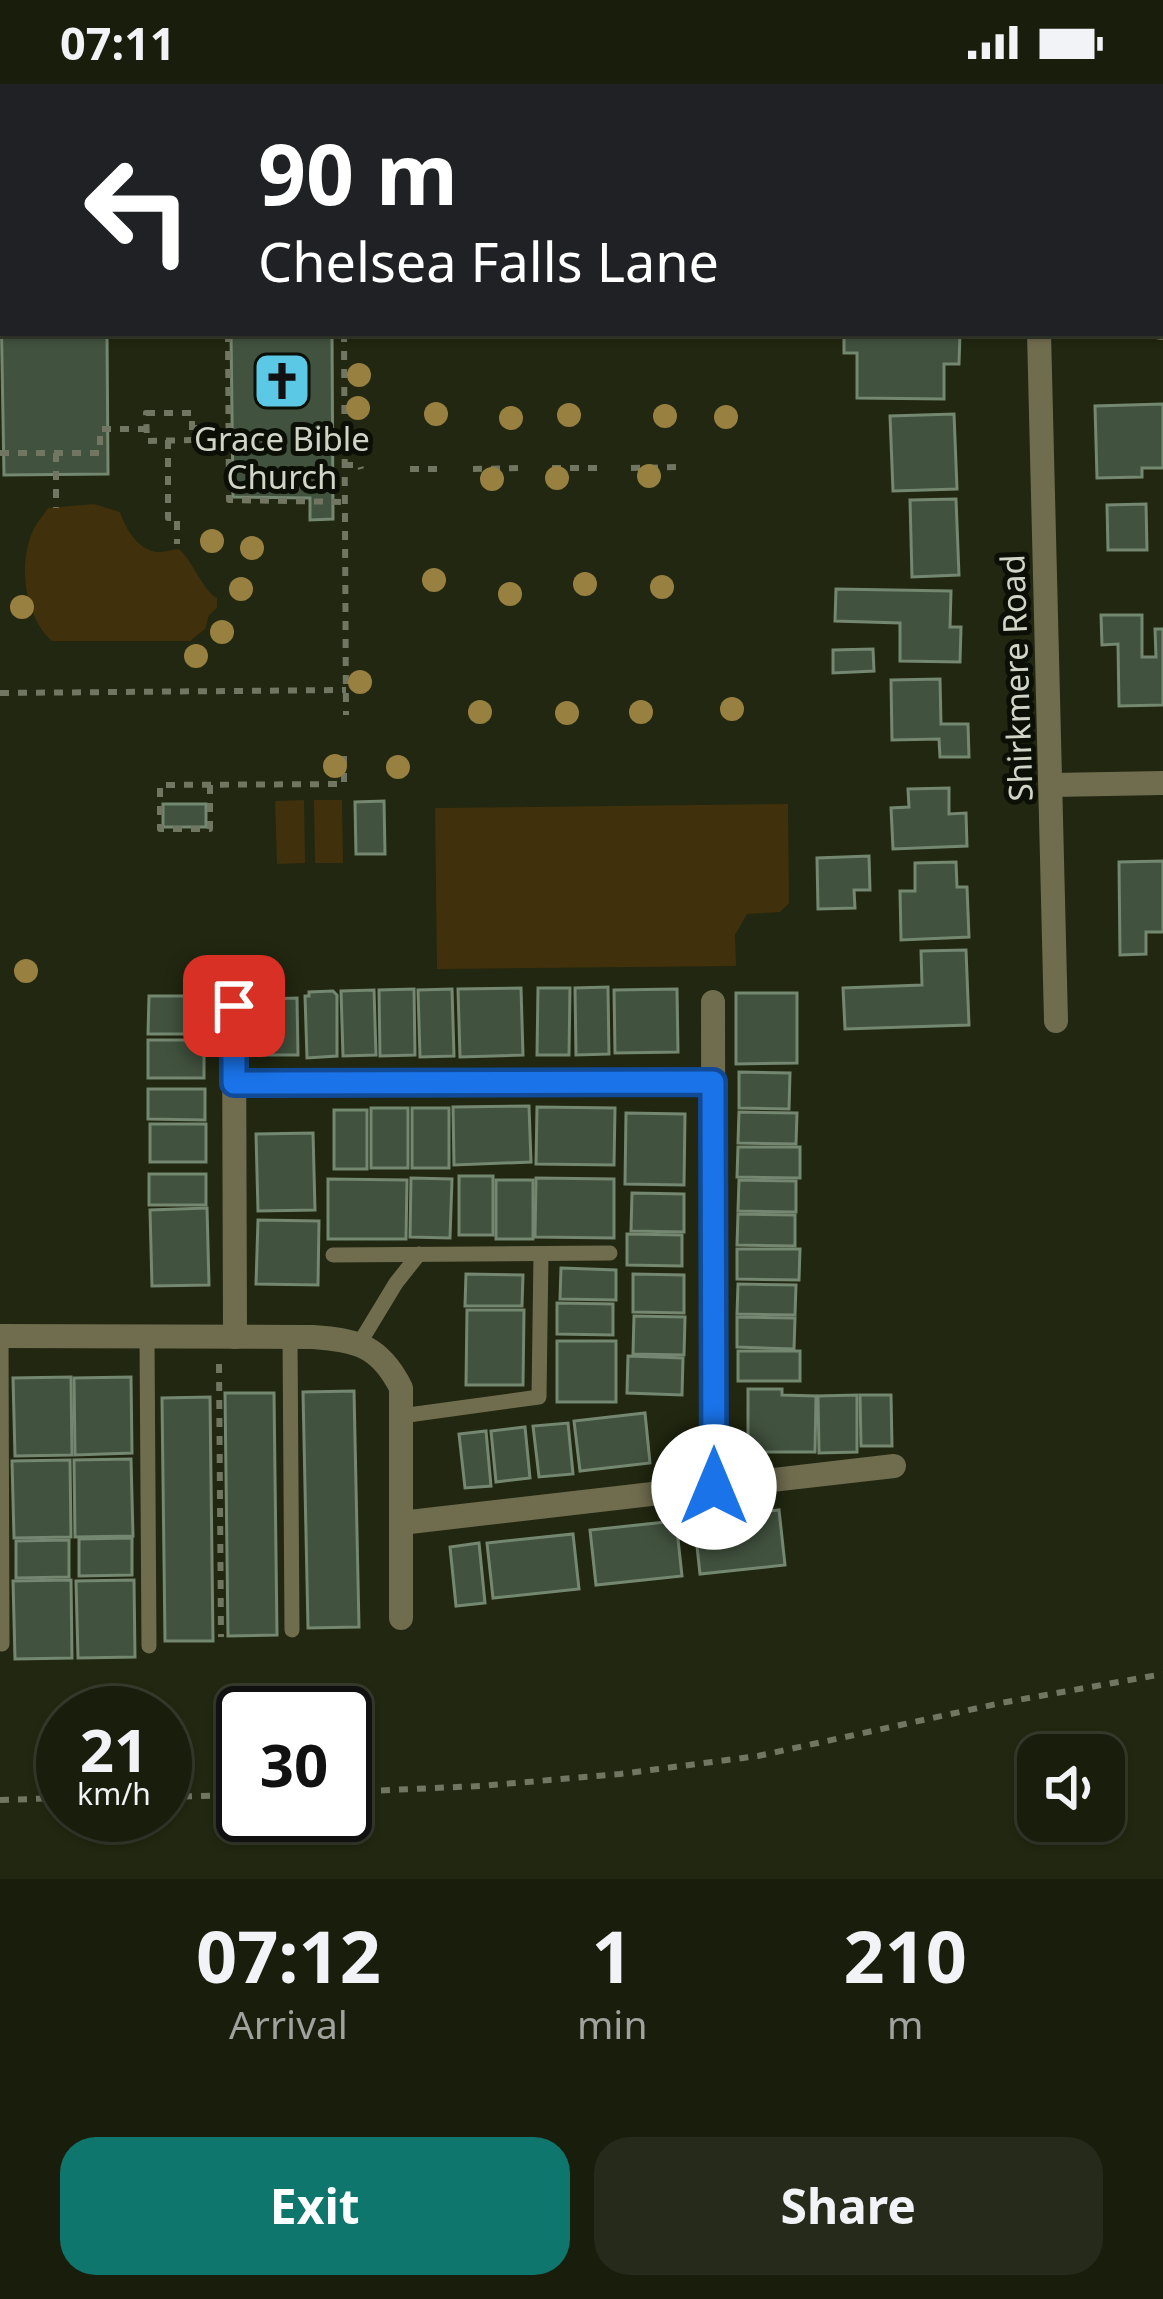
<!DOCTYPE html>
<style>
body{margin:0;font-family:"Noto Sans",sans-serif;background:#262a1a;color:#f1f3f6;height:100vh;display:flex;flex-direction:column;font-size:45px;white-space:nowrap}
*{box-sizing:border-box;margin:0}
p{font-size:39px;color:#9fa29d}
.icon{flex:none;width:66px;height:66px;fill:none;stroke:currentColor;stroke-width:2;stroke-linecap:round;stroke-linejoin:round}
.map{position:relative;height:1795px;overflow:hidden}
.details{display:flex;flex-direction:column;background:#191d0c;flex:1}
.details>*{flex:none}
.banner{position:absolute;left:0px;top:0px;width:1164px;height:252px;box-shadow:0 3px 9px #0004,0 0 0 3px #373b2d;background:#202124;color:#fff;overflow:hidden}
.controls{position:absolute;left:1017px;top:1650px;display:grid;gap:24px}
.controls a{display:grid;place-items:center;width:108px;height:108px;border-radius:24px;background:#191d0c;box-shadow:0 3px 9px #0004,0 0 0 3px #373b2d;font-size:60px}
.speed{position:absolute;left:36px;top:1602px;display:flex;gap:24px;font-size:60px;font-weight:700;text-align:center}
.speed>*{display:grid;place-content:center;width:156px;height:156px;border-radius:50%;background:#191d0c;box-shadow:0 3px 9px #0004,0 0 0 3px #373b2d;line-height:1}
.speed small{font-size:30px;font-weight:400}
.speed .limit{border:6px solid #111;border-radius:18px;background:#fff;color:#111}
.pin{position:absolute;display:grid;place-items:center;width:102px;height:102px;color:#fff;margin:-51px;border-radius:24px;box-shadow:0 6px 18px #0006}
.me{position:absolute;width:132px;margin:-66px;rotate:0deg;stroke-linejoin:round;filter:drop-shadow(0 0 9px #0008)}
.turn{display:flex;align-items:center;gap:42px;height:252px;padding:0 60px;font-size:54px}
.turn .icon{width:156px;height:156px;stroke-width:2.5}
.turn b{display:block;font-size:84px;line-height:102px}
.eta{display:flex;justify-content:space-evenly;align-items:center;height:204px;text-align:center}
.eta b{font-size:72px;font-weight:700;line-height:84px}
.button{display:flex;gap:24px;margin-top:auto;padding:24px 60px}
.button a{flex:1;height:138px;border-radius:36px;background:#0f766e;color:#fff;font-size:48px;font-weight:700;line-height:138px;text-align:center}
.button a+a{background:#262a1a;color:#f1f3f6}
.status{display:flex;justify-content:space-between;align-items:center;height:84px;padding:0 60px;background:#191d0c;direction:ltr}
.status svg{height:33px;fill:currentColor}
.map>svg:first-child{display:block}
.green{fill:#41300c}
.building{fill:#41523e;stroke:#748771;stroke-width:3}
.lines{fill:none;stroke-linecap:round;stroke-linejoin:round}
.path{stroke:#717663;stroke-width:6;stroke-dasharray:9 9;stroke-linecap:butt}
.service{stroke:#706d4f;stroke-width:15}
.minor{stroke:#706d4f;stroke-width:24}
.tree{fill:#988040}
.route-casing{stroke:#114b97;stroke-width:30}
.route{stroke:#1a73e8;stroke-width:21}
.labels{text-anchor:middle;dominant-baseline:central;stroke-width:10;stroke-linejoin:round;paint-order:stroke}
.poi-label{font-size:33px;fill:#d1d5c7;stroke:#0c0f05}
.street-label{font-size:33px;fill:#d1d5c7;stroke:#0c0f05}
</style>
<div class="status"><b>07:11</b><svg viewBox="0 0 49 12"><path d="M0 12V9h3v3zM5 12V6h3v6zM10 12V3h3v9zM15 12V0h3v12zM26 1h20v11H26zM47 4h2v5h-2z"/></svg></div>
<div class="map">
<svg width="1163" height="1795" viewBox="0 0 1163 1795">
<rect width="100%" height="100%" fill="#212710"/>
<!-- green -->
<g class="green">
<path d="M94 420 120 428C125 444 138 466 157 468 160 469 176 465 179 465 194 479 203 507 217 514V524L209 531 205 545 190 557H52C25 533 18 482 32 449 35 440 43 432 48 424Z"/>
<polygon points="304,716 305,779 277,780 275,717"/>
<polygon points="314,716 342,716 343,779 315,779"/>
<polygon points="788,720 789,819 780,828 747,830 735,851 736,882 437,885 435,724"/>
</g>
<!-- building -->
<g class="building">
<rect x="821" y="0" width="123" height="3"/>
<rect x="1161" y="29" width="2" height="120"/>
<polygon points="0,162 3,162 3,249 107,249 108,390 4,391"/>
<polygon points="231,249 332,249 333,435 310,436 310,414 233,413"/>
<polygon points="844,249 960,249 959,280 944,280 944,315 857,314 857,269 844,269"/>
<polygon points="1163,320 1163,384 1142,384 1142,393 1097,394 1095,322"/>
<polygon points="954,330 957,405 893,407 890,332"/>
<polygon points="956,415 959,491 912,493 910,416"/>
<polygon points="1146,420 1147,466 1108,466 1107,421"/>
<polygon points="836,505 951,507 950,543 961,543 960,578 900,577 900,539 835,537"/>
<polygon points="1101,531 1142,531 1142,573 1156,573 1155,545 1163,545 1163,621 1119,622 1118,560 1102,561"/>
<polygon points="873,565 874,587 833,589 833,566"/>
<polygon points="940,595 941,640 968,640 969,673 940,673 939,655 892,656 891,596"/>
<polygon points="949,704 949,730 966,729 967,762 893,765 891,724 909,723 908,705"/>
<polygon points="384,717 385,770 356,770 355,718"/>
<rect x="163" y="720" width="43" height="23"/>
<polygon points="869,772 870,806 854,806 855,824 818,825 817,774"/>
<polygon points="1163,777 1163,848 1146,848 1146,870 1120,871 1119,778"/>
<polygon points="956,778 957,803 967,803 969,853 901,856 900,807 915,807 915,779"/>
<polygon points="966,866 969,941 845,945 843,904 922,901 921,867"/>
<polygon points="608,903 609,970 576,971 575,904"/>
<polygon points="521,904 523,971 460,973 458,905"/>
<polygon points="538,904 570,904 569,971 537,971"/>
<polygon points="414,905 415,971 380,972 379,906"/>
<polygon points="452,905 454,972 420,973 418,906"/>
<polygon points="677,905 678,968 615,969 614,906"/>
<polygon points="374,906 376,971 343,972 341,907"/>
<polygon points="333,907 337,911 337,972 307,974 305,912 309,912 309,908"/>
<polygon points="736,909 797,909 797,979 736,980"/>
<polygon points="149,912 205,912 204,950 148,950"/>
<polygon points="297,914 298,971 263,971 262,915"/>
<rect x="148" y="956" width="56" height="38"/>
<polygon points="739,988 790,989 789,1025 739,1024"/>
<polygon points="148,1005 205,1005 205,1036 148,1035"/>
<polygon points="529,1022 531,1078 454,1081 453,1023"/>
<polygon points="537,1023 615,1024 614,1081 536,1080"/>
<rect x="371" y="1024" width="37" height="60"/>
<rect x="412" y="1024" width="37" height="60"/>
<rect x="334" y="1026" width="33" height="59"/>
<polygon points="739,1028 797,1029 796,1060 738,1059"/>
<polygon points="626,1029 685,1030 684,1101 625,1100"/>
<rect x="150" y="1040" width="56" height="38"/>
<polygon points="313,1049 315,1126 258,1127 256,1050"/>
<polygon points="738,1063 800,1063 800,1094 737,1093"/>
<rect x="149" y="1090" width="57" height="31"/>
<rect x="459" y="1092" width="34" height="59"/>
<polygon points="411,1094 452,1095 450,1154 410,1153"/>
<polygon points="536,1094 614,1095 614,1154 535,1153"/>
<polygon points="328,1095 407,1096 406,1155 328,1155"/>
<rect x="496" y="1096" width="37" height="59"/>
<polygon points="739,1096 796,1097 796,1128 738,1127"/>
<polygon points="632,1109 684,1110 684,1148 631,1147"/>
<polygon points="207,1124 209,1201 152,1202 150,1126"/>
<polygon points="738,1130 795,1131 795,1162 737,1161"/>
<polygon points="258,1136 319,1137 318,1201 256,1200"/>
<polygon points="627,1150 682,1151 682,1182 627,1181"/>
<polygon points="737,1165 800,1165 799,1196 737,1195"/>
<polygon points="561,1184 616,1186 616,1216 560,1215"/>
<polygon points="466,1190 523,1191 522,1222 465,1222"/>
<polygon points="633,1190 684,1191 684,1229 633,1228"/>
<polygon points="738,1200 796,1201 795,1231 737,1230"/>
<polygon points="557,1219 613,1220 613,1251 557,1250"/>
<polygon points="467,1226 524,1226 523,1301 466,1301"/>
<polygon points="634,1232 685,1233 684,1271 633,1270"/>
<polygon points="737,1233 795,1234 794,1265 737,1263"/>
<rect x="557" y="1257" width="59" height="61"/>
<rect x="738" y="1267" width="62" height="30"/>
<polygon points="628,1272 683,1274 682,1311 627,1309"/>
<polygon points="71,1293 72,1371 15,1372 13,1294"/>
<polygon points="131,1293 132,1369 75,1371 74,1294"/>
<polygon points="748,1305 782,1305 782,1311 816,1312 815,1368 748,1368"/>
<polygon points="354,1307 359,1543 308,1544 303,1308"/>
<polygon points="225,1309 274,1309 277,1551 228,1552"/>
<polygon points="857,1311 857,1368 819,1369 818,1312"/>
<polygon points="860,1311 891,1311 892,1362 861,1362"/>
<polygon points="210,1313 213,1557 165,1557 162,1314"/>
<polygon points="645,1329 650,1379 580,1387 574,1337"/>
<polygon points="568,1339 573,1390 539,1393 533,1342"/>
<polygon points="525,1343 530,1394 496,1398 491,1347"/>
<polygon points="486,1347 491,1402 465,1404 459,1350"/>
<polygon points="131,1375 133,1452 75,1453 74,1376"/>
<polygon points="70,1376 71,1453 14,1454 12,1377"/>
<polygon points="779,1426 785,1481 700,1490 694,1435"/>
<polygon points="676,1437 682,1492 596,1501 590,1446"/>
<polygon points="573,1450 579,1505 493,1514 487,1459"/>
<polygon points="132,1454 132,1491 79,1492 79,1455"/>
<polygon points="69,1456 69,1493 16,1494 16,1457"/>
<polygon points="479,1459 485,1519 456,1522 450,1463"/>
<polygon points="71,1496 72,1574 15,1575 13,1497"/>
<polygon points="134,1496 135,1573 78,1574 76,1497"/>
</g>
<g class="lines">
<!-- path -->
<g class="path">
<polyline points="342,0 342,3"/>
<polyline points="0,50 3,50"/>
<polyline points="0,191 3,191"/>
<polyline points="228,249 229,416 345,418"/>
<polyline points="344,249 346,631"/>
<polygon points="146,329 192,329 192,356 147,357"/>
<polyline points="193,344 228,345"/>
<polyline points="168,356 168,434 177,434 177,460"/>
<polyline points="0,369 100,369 100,345 147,345"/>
<polyline points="56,369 56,424"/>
<polyline points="344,381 360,381 361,385"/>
<polyline points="552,384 602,384"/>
<polyline points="631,384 682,383"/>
<polyline points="410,385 444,385"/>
<polyline points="473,385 522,384"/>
<polyline points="0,609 346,606"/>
<polyline points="210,701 210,745 160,745 160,701 344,700 344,672"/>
<polyline points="219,1280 221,1553"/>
<polyline points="345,1708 480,1702 620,1690 758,1672 1001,1619 1163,1590"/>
<polyline points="165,1713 243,1711"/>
<polyline points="0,1716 63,1714"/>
</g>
<!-- service -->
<g class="service">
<polyline points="333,1171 610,1169"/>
<polyline points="1,1252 2,1560"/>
<polyline points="147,1253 149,1562"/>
<polyline points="290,1253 292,1546"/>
<polyline points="359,1260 396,1199 419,1170"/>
<polyline points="401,1332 539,1313 541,1170"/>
</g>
<!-- minor -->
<g class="minor">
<polyline points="1032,0 1032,3"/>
<polyline points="1161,244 1163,244"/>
<polyline points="1039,249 1056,937"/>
<polyline points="1052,701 1163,699"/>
<polyline points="713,918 714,1403"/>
<polyline points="234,922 235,1253"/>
<polyline points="234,999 713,997"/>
<path d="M0 1252 313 1253C357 1256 380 1262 401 1304V1534"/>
<polyline points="401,1439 894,1382"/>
</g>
</g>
<!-- trees -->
<g class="tree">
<circle cx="359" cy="291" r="12"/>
<circle cx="358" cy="324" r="12"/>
<circle cx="436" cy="330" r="12"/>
<circle cx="569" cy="331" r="12"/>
<circle cx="665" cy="332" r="12"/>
<circle cx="726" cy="333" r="12"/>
<circle cx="511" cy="334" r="12"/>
<circle cx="649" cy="392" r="12"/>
<circle cx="557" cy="394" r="12"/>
<circle cx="492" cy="395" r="12"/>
<circle cx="212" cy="457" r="12"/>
<circle cx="252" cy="464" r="12"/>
<circle cx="434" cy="496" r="12"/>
<circle cx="585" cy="500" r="12"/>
<circle cx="662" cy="503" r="12"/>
<circle cx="241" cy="505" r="12"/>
<circle cx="510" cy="510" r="12"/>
<circle cx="22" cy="523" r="12"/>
<circle cx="222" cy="548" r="12"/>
<circle cx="196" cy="572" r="12"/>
<circle cx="360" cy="598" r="12"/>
<circle cx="732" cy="625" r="12"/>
<circle cx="480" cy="628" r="12"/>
<circle cx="641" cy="628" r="12"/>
<circle cx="567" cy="629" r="12"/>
<circle cx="335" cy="682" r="12"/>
<circle cx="398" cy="683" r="12"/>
<circle cx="26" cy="887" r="12"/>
</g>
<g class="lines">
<!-- route casing -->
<g class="route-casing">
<polyline id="route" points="234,922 234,999 713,998 714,1403"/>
</g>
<!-- route -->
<use href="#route" class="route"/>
</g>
<!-- icons -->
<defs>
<g id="church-square" transform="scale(3)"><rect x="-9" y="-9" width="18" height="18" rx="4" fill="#5bc8e6" stroke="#0c0f05"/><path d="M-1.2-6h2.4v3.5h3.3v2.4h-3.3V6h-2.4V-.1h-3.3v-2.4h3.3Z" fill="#111"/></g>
</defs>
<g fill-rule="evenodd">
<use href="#church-square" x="282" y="297"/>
</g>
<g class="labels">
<!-- poi labels -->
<g class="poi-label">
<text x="282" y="354">Grace Bible<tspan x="282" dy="38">Church</tspan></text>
</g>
<!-- street labels -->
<g class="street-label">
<text transform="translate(1016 594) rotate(-92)">Shirkmere Road</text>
</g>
</g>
</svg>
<div class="controls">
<a><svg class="icon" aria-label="sound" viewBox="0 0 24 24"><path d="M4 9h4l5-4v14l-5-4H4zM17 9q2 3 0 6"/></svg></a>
</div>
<div class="speed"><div>21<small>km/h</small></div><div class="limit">30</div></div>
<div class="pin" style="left:234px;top:922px;background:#d93025"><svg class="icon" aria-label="arrive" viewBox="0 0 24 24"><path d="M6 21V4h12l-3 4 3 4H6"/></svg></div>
<svg class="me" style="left:714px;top:1403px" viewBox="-20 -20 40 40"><circle r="19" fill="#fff"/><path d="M0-13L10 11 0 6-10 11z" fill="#1a73e8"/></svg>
<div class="banner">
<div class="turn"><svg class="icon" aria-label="left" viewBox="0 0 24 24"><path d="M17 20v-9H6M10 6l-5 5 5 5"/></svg><div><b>90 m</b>Chelsea Falls Lane</div></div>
</div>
</div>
<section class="details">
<div class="eta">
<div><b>07:12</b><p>Arrival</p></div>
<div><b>1</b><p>min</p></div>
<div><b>210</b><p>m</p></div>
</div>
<div class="button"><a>Exit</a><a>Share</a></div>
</section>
